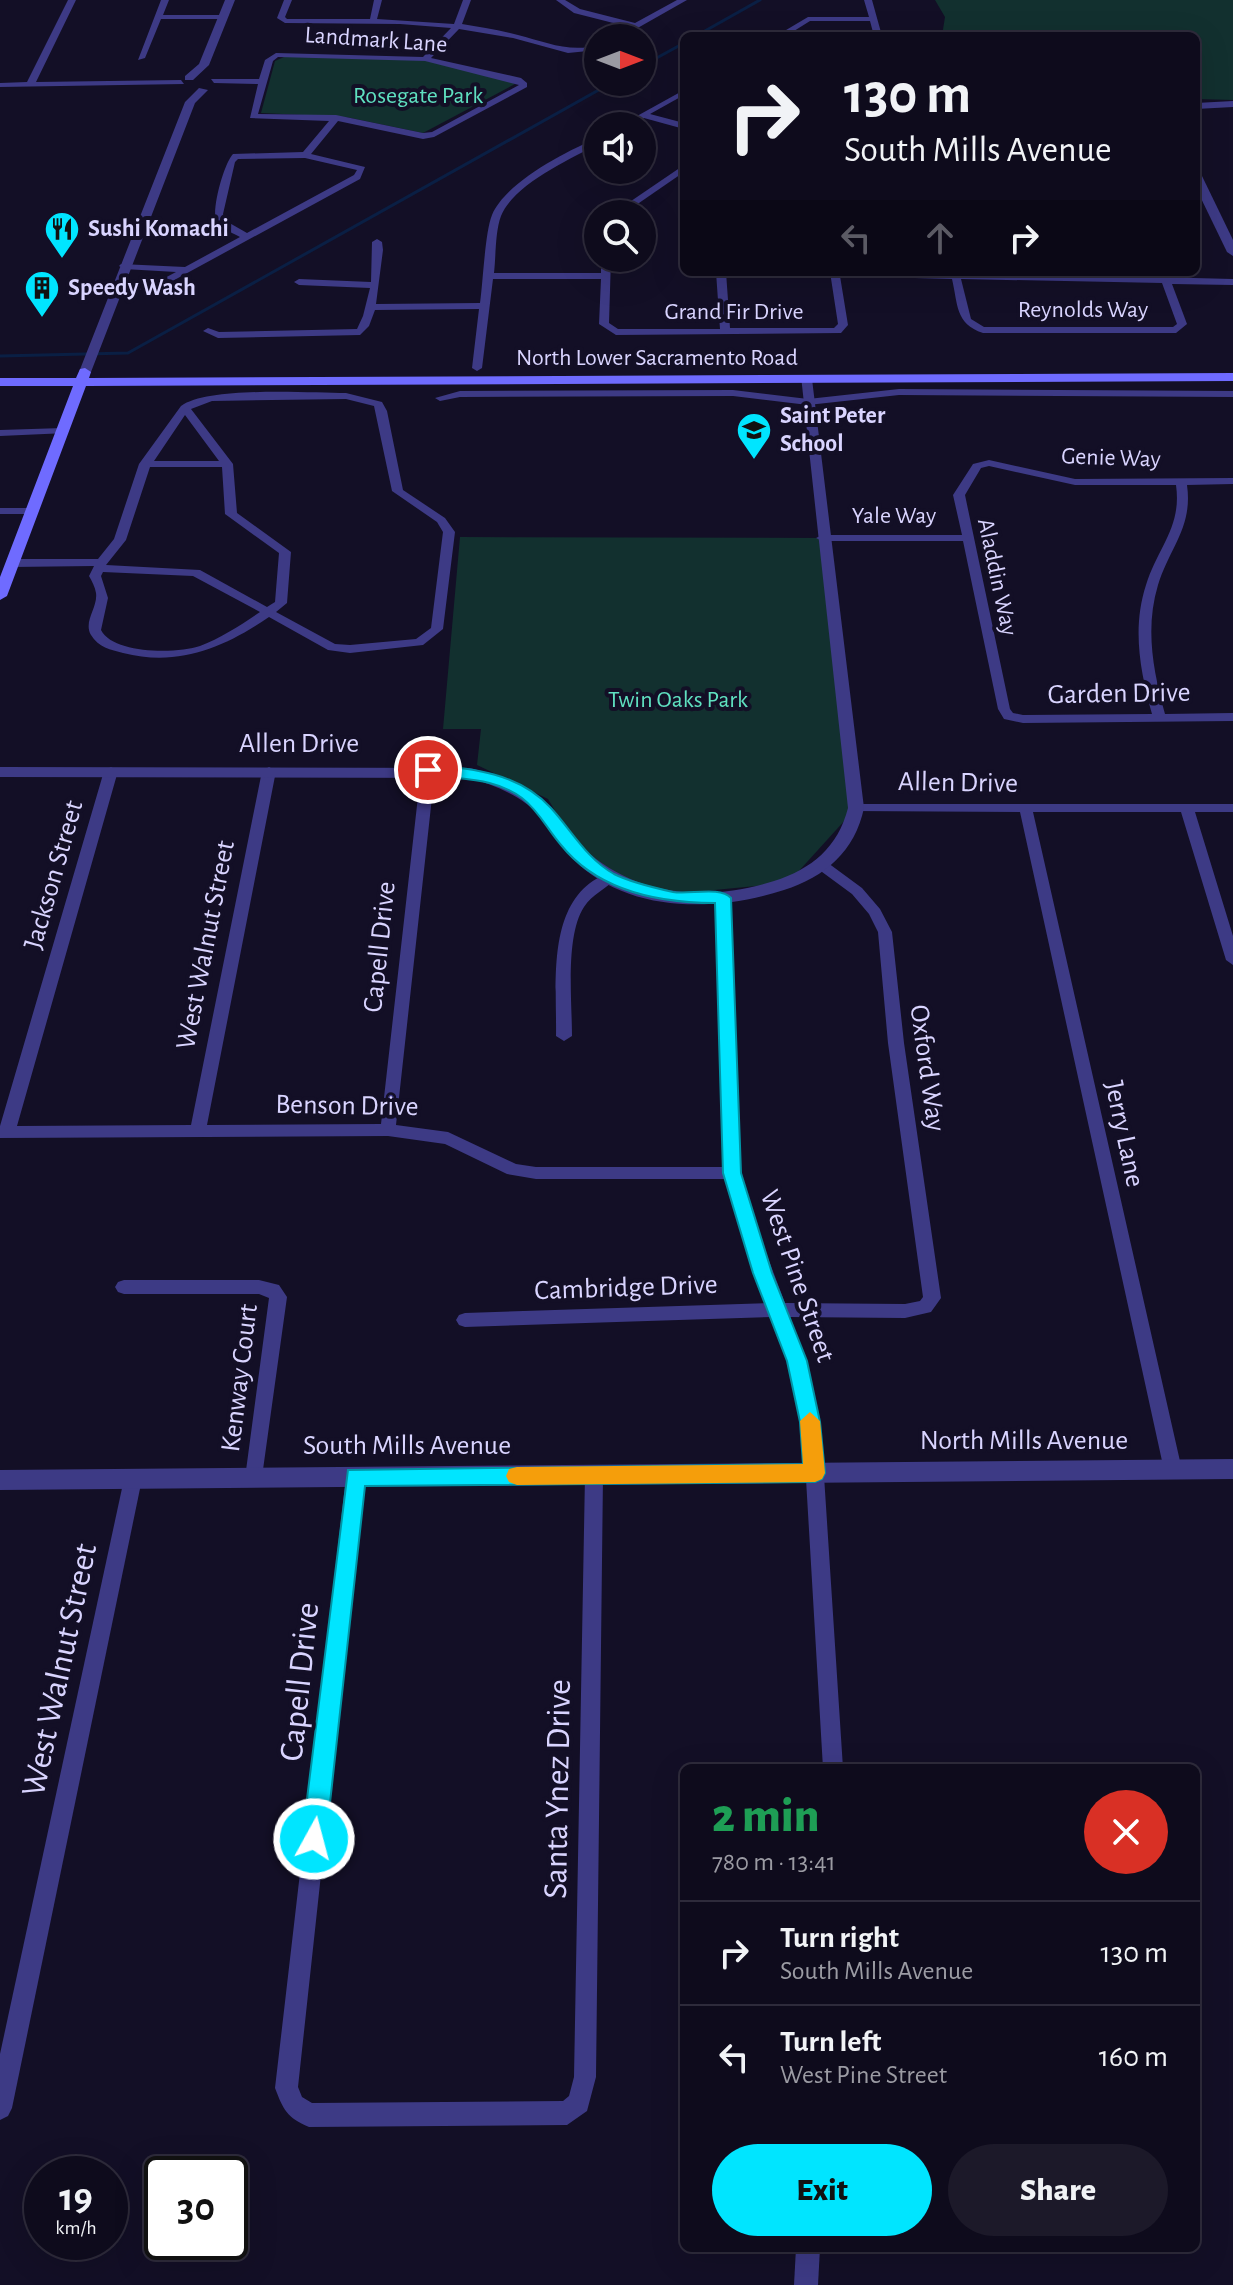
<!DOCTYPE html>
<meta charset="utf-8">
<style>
body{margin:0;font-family:"Alegreya Sans",sans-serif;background:#1c1929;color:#f1f3f6;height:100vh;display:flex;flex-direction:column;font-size:30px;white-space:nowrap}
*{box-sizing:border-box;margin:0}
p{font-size:26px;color:#9b9ba3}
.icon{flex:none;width:44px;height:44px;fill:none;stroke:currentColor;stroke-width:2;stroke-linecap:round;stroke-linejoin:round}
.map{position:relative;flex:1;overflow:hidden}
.panel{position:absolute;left:680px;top:1764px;width:520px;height:488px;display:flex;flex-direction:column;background:#0e0b1c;border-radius:12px;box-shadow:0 8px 32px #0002,0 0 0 2px #2e2b3b}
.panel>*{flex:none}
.guide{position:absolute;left:680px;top:32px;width:520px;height:244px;border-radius:12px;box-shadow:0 8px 32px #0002,0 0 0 2px #2e2b3b;background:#0e0b1c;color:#f1f3f6;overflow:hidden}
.needle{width:52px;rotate:90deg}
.fabs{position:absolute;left:584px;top:24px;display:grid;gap:16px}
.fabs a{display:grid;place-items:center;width:72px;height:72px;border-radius:50%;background:#0e0b1c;box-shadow:0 8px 32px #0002,0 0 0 2px #2e2b3b;font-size:40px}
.speed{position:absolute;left:24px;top:2156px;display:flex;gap:16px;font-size:40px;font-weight:700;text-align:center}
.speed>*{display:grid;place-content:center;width:104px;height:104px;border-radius:50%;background:#0e0b1c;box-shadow:0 8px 32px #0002,0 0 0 2px #2e2b3b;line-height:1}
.speed small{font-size:20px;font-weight:400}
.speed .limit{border:4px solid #111;border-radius:12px;background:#fff;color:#111}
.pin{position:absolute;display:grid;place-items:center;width:68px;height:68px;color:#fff;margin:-34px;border:4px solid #fff;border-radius:50%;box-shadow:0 2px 8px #0007}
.me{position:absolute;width:88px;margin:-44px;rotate:7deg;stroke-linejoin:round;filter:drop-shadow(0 0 6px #0008)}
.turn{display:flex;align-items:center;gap:28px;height:168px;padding:0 32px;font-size:36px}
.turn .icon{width:104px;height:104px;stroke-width:2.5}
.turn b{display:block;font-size:56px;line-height:68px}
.lanes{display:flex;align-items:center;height:76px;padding:0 32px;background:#0003;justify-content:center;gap:40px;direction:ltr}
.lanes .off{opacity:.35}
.round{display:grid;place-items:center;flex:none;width:84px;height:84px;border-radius:42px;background:#1c1929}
.overview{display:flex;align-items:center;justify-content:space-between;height:136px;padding:0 32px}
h1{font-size:48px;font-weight:800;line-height:60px;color:#1e9e55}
.primary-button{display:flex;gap:16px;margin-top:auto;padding:16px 32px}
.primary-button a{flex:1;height:92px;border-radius:48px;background:#00e5ff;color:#111;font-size:32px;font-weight:800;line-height:92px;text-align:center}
.primary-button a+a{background:#1c1929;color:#f1f3f6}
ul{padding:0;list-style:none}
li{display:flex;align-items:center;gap:24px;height:104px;padding:0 32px;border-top:2px solid #2e2b3b}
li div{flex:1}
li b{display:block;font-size:30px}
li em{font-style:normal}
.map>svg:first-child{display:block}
.green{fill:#12302f}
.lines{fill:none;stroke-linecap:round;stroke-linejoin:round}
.stream{stroke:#0a1f44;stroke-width:3}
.minor{fill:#3d3a85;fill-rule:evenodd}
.tertiary{fill:#3d3a85;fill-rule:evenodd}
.secondary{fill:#6f6bff;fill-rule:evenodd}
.route{fill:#00e5ff;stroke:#0095a6;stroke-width:2}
.slow{fill:#f59e0b}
.labels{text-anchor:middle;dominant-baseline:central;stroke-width:8;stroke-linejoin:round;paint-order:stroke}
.far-street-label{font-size:24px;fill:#d9d4ff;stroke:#130f26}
.far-park-label{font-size:24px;fill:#5fe0c0;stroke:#130f26}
.far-poi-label{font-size:24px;font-weight:bold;fill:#d9d4ff;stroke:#130f26;text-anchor:start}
.street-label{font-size:28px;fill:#d9d4ff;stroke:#130f26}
.near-street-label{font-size:34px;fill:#d9d4ff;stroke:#130f26}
</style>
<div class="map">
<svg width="1233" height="2285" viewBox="0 0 1233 2285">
<rect width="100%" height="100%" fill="#130f26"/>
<!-- green -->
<g class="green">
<polygon points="935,0 1233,0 1233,100 1196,99 1196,36 942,36 945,17"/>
<path d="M284 57C357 57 448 52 515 84L423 133 346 117 261 113 275 61Z"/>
<polygon points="460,537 822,538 856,808 788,883 662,895 584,860 548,799 477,765 481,729 443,729"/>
</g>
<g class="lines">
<!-- stream -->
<g class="stream">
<polyline points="696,36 760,0"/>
<polyline points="642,66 684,43"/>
<polyline points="0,356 128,353 613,82"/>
</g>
<!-- minor -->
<g class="minor">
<polygon points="68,0 76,0 36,82 181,80 184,84 0,87 0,83 27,82"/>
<polygon points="161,0 169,0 163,15 223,15 227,17 223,19 161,19 145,58 138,60"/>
<path d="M284 0H292L285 17 287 19H370L374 0H382L377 19 454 24 463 0H471L462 24C480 27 499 30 518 35 545 42 570 53 598 45V50L568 53 513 38 459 29 431 58 521 78 527 83V87L434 137 423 139 338 121 311 154 365 167 360 179 167 284 138 290V286L161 280 176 272 124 269 119 266 121 264 185 267 240 237C233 233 222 229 217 223 210 213 224 163 233 154L303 152 329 121 250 118 258 84 214 83 211 79H259L265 60 276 53 423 57 451 28 400 24 285 23 277 18ZM278 57 425 61 519 85 432 132 423 133 336 115 258 114 273 61ZM305 158 357 170 354 175 247 233 226 221 223 214 235 162 238 159Z"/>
<polygon points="556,0 565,0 580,9 635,23 677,0 687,0 620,38 610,38 629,27 574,13"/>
<polygon points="864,0 872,0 882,36 874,36 870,21 810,21 786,36 776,36 808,17 869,17"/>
<polygon points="684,90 684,95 650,114 684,123 684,129 644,118 629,126 619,126"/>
<polygon points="1233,101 1233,107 1196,109 1196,103"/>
<path d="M598 138V144C569 160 514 184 501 216 495 232 496 256 494 273H601V258H611L609 323 618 329H720L716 272H726L730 328H834L838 324 830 272H960L1233 279V285L1172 284 1187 324 1176 333H983C955 324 958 304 952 279L840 276 848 325 841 333 616 335 599 324 601 279H493L482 368 477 371 472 368 479 309 375 310 369 326 360 335 218 338 203 331 208 328 219 332 357 329 363 316 370 288 299 285 294 282 299 279 371 282 372 242 377 239 382 242 383 250 376 304 480 303C483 282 485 232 492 215 506 182 566 151 598 138ZM961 279 1162 283 1177 324 1173 327H984L971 319Z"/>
<polygon points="684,165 684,172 623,214 612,214"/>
<polygon points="899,389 1233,391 1233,397 899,395 808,405 733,396 460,397 440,401 435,398 460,391 733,390 808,399"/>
<path d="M346 393 382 402 387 411 403 490 445 518 455 532 443 629 423 645 350 653 328 650 269 617C224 648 178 667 123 653 111 650 98 647 91 635 83 621 98 608 96 593 95 587 92 581 89 576L94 566 12 567 6 563 12 559H98L114 539 139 464 181 406C209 386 309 393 346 393ZM346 399 374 406 392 491 437 522 443 532 431 628 416 639 350 645 335 644 276 612 287 603 291 552 237 513 233 464 191 409 212 401ZM185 415 219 461H154ZM150 467H222L225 514 279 553 275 602 267 607 200 570 106 565 126 540ZM103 572 193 576 260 612C241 625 221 638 200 646 176 654 113 654 101 630L108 598 101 576Z"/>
<polygon points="63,428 68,431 67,433 0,436 0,430"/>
<path d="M989 460 1075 479 1233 478V484L1187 485C1193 527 1170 547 1158 585 1145 628 1153 671 1165 714L1233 713V721L1023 723 1004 719 998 709 963 541H822L816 538 822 535H962L953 495 973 464ZM989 466 1075 485H1176C1182 527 1158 547 1146 585 1132 628 1140 671 1152 714L1023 715 1013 713 1010 709 965 495 981 468Z"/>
<polygon points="0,508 33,508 39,511 33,514 0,514"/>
<polygon points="428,766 435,770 396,1125 448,1132 516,1164 536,1167 724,1167 716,898 723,893 728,895 740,1173 752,1216 785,1303 905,1304 920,1301 923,1297 888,1043 878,932 869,914 852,894 818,869 816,866 818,863 828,863 862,888 880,909 892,932 904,1043 941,1298 931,1312 905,1318 790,1317 811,1380 822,1445 843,1768 823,1768 804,1445 793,1380 773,1317 465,1327 459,1325 456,1320 459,1315 465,1313 768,1303 742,1237 725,1179 536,1179 507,1174 445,1144 388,1136 0,1138 0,1126 104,771 111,767 118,771 17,1126 191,1125 262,771 269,767 276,771 207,1125 381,1124 421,770"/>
<polygon points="856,804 1233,804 1233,812 1195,812 1233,936 1233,965 1226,960 1181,812 1033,812 1182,1470 1180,1476 1173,1478 1166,1476 1164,1470 1020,812 851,811 849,808"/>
<path d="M609 873 616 878C607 889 592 894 584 907 565 936 572 1001 572 1036L564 1041 556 1036C557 982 545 896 609 873Z"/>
<polygon points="124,1280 259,1280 279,1285 287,1297 261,1484 254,1486 247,1484 245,1478 269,1298 259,1294 124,1294 118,1292 115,1287 118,1282"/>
<path d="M594 1467 601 1469 603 1475 596 2077 587 2111 567 2125 309 2127C287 2118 283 2109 275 2088L346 1477 348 1471 355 1469 362 1471 364 1477 298 2087 302 2097 312 2103 563 2101 569 2096 574 2077 585 1475 587 1469Z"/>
<polygon points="133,1471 140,1473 142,1479 12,2108 8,2116 0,2120 0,2054 124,1479 126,1473"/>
<polygon points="796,2248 820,2248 818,2285 794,2285"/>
</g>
<!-- tertiary -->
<g class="tertiary">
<polygon points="225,0 235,0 209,65 193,80 185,80 185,76 199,64"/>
<polygon points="199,88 208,90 195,103 91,372 80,375 79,372 185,102"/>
<polygon points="1196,173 1202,176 1233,240 1233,256 1227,252 1196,188"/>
<path d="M801 376 812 379 864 808C855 851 825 877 784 890 715 912 627 914 572 858 561 846 553 832 543 819 524 797 497 786 470 778L0 777V767L470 768C502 776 533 786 555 812 567 826 576 843 590 854 642 898 712 901 774 881 812 869 838 847 848 808Z"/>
<polygon points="1233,1459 1233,1479 0,1490 0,1470"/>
</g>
<!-- secondary -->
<polygon class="secondary" points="85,368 91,372 89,378 1233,373 1233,381 86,386 7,596 0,600 0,577 73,386 0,386 0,378 76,378 80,369"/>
</g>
<!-- route -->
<path class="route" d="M428 765C472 768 519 773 551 808 572 831 586 858 614 874 630 882 655 888 673 892 689 895 720 886 731 898L741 1173 772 1273 807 1361 820 1422 825 1473 822 1479 815 1482 365 1486 326 1839 323 1847 314 1851 306 1847 302 1839 348 1470 803 1464 800 1422 787 1361 753 1273 723 1173 715 903C660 903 598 891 561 845 547 829 539 811 522 798 491 775 457 781 422 773L420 770Z"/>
<!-- slow -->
<polygon class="slow" points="810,1412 820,1421 825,1473 822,1479 815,1482 517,1485 509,1482 506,1476 509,1469 517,1467 803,1464 800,1421"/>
<!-- icons -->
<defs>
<g id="restaurant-pin" transform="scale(1.8)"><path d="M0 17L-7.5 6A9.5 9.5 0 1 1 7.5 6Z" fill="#00e5ff" stroke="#130f26"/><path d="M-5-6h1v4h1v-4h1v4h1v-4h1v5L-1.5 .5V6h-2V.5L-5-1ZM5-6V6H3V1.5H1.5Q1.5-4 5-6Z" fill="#111"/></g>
<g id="building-pin" transform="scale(1.8)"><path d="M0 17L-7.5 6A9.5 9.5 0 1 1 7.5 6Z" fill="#00e5ff" stroke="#130f26"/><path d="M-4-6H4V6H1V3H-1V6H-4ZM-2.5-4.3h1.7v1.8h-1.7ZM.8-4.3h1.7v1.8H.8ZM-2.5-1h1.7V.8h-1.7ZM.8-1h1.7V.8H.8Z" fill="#111"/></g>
<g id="school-pin" transform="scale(1.8)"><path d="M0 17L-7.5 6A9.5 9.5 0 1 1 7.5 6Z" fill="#00e5ff" stroke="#130f26"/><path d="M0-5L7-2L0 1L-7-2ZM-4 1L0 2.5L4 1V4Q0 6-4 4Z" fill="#111"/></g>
</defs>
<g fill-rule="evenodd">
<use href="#restaurant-pin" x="62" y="229"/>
<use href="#building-pin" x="42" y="288"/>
<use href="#school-pin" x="754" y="430"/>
</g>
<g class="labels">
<!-- far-street labels -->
<g class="far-street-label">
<text transform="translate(376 40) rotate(4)">Landmark Lane</text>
<text x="1083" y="310">Reynolds Way</text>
<text x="734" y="312">Grand Fir Drive</text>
<text x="657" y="358">North Lower Sacramento Road</text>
<text transform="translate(1111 458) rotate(2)">Genie Way</text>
<text x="894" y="516">Yale Way</text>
<text transform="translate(997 577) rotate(78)">Aladdin Way</text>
</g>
<!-- far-park labels -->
<g class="far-park-label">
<text x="418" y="96">Rosegate Park</text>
<text x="678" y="700">Twin Oaks Park</text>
</g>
<!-- far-poi labels -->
<g class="far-poi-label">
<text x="88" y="229">Sushi Komachi</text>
<text x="68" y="288">Speedy Wash</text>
<text x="780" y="416">Saint Peter<tspan x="780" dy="28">School</tspan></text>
</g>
<!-- street labels -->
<g class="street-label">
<text transform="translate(1119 694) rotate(-1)">Garden Drive</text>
<text x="299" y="744">Allen Drive</text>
<text transform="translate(958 783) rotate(1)">Allen Drive</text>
<text transform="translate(54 875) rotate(-74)">Jackson Street</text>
<text transform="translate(206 945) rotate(-79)">West Walnut Street</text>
<text transform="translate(380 947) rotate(-84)">Capell Drive</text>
<text transform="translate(927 1068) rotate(82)">Oxford Way</text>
<text transform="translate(347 1106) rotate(1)">Benson Drive</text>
<text transform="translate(1124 1134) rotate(78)">Jerry Lane</text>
<text transform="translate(797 1276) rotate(71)">West Pine Street</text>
<text transform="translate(626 1288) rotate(-2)">Cambridge Drive</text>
<text transform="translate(240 1378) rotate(-83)">Kenway Court</text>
<text x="1024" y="1441">North Mills Avenue</text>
<text x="407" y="1446">South Mills Avenue</text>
</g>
<!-- near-street labels -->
<g class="near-street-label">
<text transform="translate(60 1670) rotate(-78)">West Walnut Street</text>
<text transform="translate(300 1682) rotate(-84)">Capell Drive</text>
<text transform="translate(558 1789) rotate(-89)">Santa Ynez Drive</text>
</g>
</g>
</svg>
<div class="fabs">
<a><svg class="needle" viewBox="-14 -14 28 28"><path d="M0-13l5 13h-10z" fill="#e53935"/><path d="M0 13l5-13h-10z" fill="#9b9ba3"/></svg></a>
<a><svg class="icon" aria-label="sound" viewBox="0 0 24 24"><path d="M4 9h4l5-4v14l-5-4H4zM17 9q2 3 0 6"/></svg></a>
<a><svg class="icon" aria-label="search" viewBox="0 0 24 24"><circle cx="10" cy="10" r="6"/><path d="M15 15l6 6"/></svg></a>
</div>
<div class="speed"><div>19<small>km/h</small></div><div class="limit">30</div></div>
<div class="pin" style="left:428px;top:770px;background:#d93025"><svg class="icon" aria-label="arrive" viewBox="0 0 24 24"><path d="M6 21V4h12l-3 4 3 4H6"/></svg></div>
<svg class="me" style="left:314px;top:1839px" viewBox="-20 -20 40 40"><circle r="17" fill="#00e5ff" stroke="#fff" stroke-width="3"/><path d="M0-11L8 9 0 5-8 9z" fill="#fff"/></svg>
<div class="guide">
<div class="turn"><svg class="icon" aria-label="right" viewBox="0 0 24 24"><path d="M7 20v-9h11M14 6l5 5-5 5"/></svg><div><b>130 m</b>South Mills Avenue</div></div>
<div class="lanes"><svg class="icon off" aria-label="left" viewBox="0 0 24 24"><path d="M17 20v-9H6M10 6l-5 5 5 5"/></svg><svg class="icon off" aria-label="ahead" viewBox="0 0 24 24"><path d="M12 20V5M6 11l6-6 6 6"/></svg><svg class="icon" aria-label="right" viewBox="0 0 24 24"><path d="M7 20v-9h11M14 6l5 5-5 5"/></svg></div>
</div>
<section class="panel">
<div class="overview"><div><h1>2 min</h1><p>780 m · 13:41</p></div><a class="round" style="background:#d93025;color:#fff"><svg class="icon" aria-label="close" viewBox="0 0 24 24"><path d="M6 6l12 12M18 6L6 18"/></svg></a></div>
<ul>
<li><svg class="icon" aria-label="right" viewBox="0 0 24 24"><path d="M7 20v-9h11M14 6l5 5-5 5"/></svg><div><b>Turn right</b><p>South Mills Avenue</p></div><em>130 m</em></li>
<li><svg class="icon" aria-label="left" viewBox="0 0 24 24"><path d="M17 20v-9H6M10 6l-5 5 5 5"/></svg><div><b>Turn left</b><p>West Pine Street</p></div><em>160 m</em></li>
</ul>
<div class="primary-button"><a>Exit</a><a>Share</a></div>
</section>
</div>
